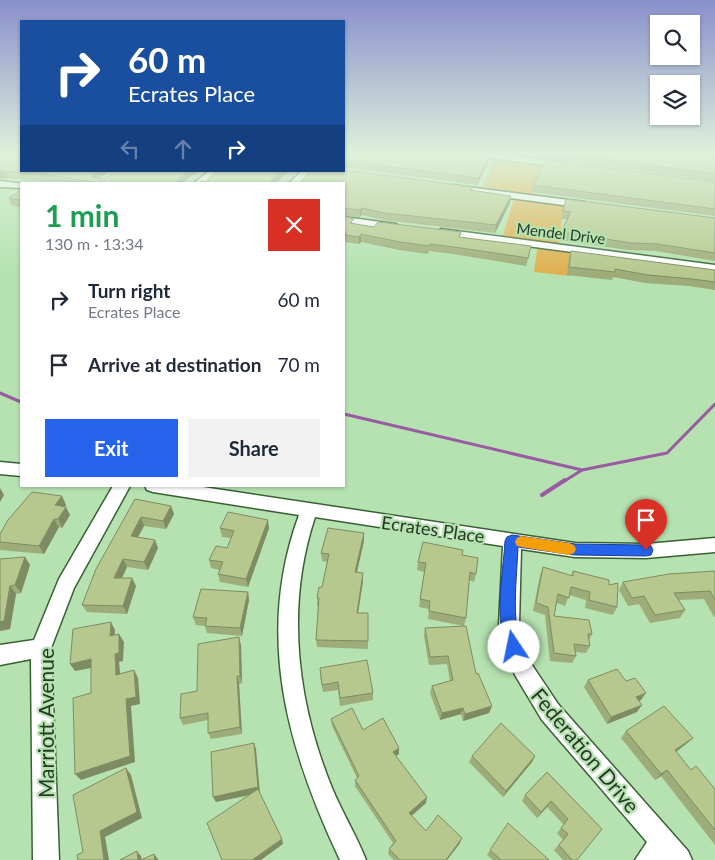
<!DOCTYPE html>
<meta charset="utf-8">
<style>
body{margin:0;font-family:Lato,sans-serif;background:#f2f2f3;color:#1f2937;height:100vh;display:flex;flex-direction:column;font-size:19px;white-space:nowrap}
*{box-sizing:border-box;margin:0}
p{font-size:16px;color:#747a83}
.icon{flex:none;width:28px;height:28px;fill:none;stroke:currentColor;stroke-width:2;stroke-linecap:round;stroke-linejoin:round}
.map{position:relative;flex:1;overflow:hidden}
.panel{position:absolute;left:20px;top:182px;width:325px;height:305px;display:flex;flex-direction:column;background:#fff;border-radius:0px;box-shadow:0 1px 4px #0004}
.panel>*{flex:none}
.banner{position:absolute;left:20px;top:20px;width:325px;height:152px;border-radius:0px;box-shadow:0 1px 4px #0004;background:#1a4fa0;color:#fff;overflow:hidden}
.fabs{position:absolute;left:650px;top:15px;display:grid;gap:10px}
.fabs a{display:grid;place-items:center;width:50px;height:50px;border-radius:0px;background:#fff;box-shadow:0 1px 4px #0004;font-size:25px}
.pin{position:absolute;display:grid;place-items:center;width:42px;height:42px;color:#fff;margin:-51px -21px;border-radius:50% 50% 50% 0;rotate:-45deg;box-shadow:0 0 5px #0007}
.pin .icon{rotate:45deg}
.me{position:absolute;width:55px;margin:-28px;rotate:349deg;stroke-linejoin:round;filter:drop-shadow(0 0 4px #0008)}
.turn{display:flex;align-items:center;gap:18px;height:105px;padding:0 25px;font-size:22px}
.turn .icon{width:65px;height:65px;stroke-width:2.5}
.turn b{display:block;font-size:35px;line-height:42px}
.lanes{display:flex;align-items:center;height:48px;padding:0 25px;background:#0003;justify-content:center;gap:25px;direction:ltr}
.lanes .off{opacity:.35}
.round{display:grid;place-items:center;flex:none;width:52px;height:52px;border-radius:0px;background:#f2f2f3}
.overview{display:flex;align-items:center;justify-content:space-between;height:85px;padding:0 25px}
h1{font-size:30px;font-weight:700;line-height:38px;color:#1e9e55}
.cta{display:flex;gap:10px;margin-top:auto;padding:10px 25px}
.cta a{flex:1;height:58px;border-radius:0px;background:#2563eb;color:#fff;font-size:20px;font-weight:700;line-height:58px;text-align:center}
.cta a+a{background:#f2f2f3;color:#1f2937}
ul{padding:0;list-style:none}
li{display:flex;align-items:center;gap:15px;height:65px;padding:0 25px}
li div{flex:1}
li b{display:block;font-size:19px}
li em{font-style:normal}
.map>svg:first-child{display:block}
.green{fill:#dfaf4d}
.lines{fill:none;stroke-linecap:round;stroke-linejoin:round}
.stream-far1{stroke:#9a5ba3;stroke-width:3}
.stream{stroke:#9a5ba3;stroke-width:4}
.minor-casing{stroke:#396035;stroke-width:3}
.minor{fill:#fff;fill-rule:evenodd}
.wall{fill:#9dac79}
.shaded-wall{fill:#7f8c63}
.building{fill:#b6c88d;stroke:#7f8c63}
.route{fill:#2563eb;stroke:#184099}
.slow{fill:#f59e0b}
.labels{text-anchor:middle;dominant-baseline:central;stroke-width:4.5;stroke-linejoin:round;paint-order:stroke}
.far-street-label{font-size:15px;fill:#273926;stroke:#b5e2b0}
.street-label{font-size:18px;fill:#273926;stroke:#b5e2b0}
.near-street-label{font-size:21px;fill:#273926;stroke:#b5e2b0}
</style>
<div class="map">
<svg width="715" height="860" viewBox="0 0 715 860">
<rect width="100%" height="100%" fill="#b5e2b0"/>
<!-- green -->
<polygon class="green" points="493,155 520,155 517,160 543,163 531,199 564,204 558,249 571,251 570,276 534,272 538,243 502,239 515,195 481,190 497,156"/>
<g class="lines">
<!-- stream-far1 -->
<g class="stream-far1">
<polyline points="0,393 21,402"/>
<polyline points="344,414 582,470 667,453 715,404"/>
<polyline points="563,482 582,470"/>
</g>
<!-- stream -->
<polyline class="stream" points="542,495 565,480"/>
<!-- minor casing -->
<g class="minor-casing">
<g id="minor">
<polygon points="480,155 503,155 565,162 569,165 565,168 484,157"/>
<polygon points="209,171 219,171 203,184 193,184"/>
<polygon points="302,171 311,171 298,184 288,184"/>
<polygon points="0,181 25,184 21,184 21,188 0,187"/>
<polygon points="452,185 585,202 590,205 585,208 449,190 447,188"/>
<polygon points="344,217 396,224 401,227 396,230 344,223"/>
<polygon points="441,229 715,265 715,271 437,234 436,232"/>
<polygon points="0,462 21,464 21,476 0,474"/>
<polygon points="113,486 130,486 74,588 51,648 59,860 33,860 31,659 0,665 0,645 34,640 59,579"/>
<path d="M145 486H196L575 543 646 544 715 538V552L646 558 575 557 521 549 519 624 530 662 558 704 688 851 692 860H635L647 842 542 720 515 675 504 647 499 624 503 546 315 517C285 607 297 702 332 788 342 812 356 835 366 860H340C287 748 255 635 299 515L153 492 147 490Z"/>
</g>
</g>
<!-- minor -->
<use href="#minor" class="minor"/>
</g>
<!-- wall -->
<g class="wall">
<polygon points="0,155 100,179 199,171 181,184 67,184 8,178 0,179"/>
<polygon points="344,155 489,161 477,185 344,167"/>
<polygon points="526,155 715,155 715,181"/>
<polygon points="715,182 715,216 532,192 533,185"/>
<polygon points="344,184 473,187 472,191 510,203 495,233 384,220 361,215 360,217 344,216"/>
<polygon points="21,190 21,207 11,205 9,198"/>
<polygon points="566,199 715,218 715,261 656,251 628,250 559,240 561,232 567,219 561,219"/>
<polygon points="344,216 354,224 374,227 461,232 460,237 530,253 526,266 453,254 429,251 428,254 399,250 361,242 359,244 345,242 345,240 344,240"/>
<polygon points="571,251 715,270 715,290 689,286 645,283 613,277 612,280 567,275 569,258"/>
<polygon points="62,496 66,505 64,507 70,515 62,528 59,527 44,554 0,550 0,534"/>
<polygon points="135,499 171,506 174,514 166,529 144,526 138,537 158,548 148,570 127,567 122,578 136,586 127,614 87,612 82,605"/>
<polygon points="220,528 269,528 248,587 220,582 218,574 220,570 211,568 209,560 227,548 231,538 222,537"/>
<polygon points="364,541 357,572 363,581 358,613 368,641 368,649 317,647 316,640 318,606 317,606 317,598 322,587 327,562 322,561 321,553"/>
<polygon points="462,555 476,574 474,582 469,580 466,618 464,626 428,619 429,609 419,607 424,572 417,570 418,562"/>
<polygon points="25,557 30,565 21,593 16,594 10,629 0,631 0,559"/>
<polygon points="543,567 571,576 573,571 609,585 617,607 613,615 585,608 586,600 569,595 565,606 557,603 554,616 592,634 589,640 590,646 586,653 575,652 576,656 572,663 550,661 545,615 533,611 540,575"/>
<polygon points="715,571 715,617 714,617 704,599 679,600 685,610 680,618 650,623 639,604 628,606 619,590 623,582"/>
<polygon points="248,592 249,600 242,636 207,633 205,626 196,625 193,617"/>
<polygon points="425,628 476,674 492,706 489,713 463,721 461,714 440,720 430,693 432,686 450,681 447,664 429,665 424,636"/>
<polygon points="241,645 242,683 239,684 242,734 211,739 208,733 208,720 183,725 180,718 197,691"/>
<polygon points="320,675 373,693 373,700 340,706 338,690 323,692"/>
<polygon points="588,680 626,681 641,700 639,701 637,712 607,724 584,687"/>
<polygon points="331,719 363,730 399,748 399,754 396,756 426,803 411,816 426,831 460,843 447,860 394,860 388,854 389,849 393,843 355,786 355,780 357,778 332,726"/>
<polygon points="626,731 693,738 686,744 676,752 691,770 715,789 715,845 661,776 655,780 621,738"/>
<polygon points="472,756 535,756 532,762 503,797 469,762"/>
<polygon points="547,772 602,829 577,860 563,860 554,850 563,840 557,833 564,825 547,807 537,818 522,801 525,795"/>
<polygon points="490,850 549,860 493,860 487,855"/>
</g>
<!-- shaded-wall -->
<g class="shaded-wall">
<polygon points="490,155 489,161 477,185 478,178"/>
<polygon points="5,171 8,178 0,179 0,172"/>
<polygon points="98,171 110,171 94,182 92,178 92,176"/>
<polygon points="188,171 199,171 181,184 172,184"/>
<polygon points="280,171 290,171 281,178 275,184 268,184"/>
<polygon points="511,196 510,203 495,233 496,225"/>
<polygon points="362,208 361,215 360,217 360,210"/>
<polygon points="361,234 361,242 359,244 359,237"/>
<polygon points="0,488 4,495 0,502"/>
<polygon points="62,496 66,505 60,514 55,505"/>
<polygon points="171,506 174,514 166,529 163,521"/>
<polygon points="66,507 70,515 62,528 58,519"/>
<polygon points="141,517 144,526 134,544 131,536"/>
<polygon points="54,519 59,527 44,554 39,546"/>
<polygon points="268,520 269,528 248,587 246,579"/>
<polygon points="364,533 364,541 355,580 355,572"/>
<polygon points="155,540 158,548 148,570 144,562"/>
<polygon points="25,557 30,565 21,593 15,585"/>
<polygon points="123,559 127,567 118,586 114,578"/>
<polygon points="363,573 363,581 357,620 357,613"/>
<polygon points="132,578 136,586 127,614 123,606"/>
<polygon points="10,586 16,594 10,629 0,631 0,622"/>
<polygon points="248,592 249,600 242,636 240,628"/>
<polygon points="111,622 115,630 114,644 110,636"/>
<polygon points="119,634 124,642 123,661 119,662 121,682 116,675 115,654"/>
<polygon points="239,637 241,645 242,683 240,676"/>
<polygon points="91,659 96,667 75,671 70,664"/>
<polygon points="134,670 138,678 140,704 131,706 135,762 81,780 75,774 126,699"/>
<polygon points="237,676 239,684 242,734 240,727"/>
<polygon points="646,693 641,700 631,704 636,697"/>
<polygon points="642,705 637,712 607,724 611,717"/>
<polygon points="492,706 489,713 463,721 465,714"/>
<polygon points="463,708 461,714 440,720 442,713"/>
<polygon points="693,738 686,744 669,757 675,750"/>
<polygon points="254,743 256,749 260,793 216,802 213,797"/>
<polygon points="399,748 399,754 392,758 393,752"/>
<polygon points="535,756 532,762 503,797 506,791"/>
<polygon points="126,768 131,775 142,818 105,837 109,860 104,860 100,831"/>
<polygon points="667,770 661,776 655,780 661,774"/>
<polygon points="427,797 426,803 408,819 409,813"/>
<polygon points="551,801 547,807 537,818 541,812"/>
<polygon points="462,838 460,843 447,860 446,860"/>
<polygon points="282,839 283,844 261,860 252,860"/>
<polygon points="137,851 141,856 142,860 138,860"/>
<polygon points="154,854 158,859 158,860 155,860"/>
</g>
<!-- building -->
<g class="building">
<polygon points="0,155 21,155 21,171 98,171 92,176 92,178 105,179 116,171 188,171 172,184 103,184 57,176 5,171 0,172"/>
<polygon points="344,155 490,155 478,178 344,161"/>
<polygon points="575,155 715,155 715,174"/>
<polygon points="546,160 715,182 715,209 533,185"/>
<polygon points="344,170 473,187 470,190 511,196 496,225 384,213 362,208 360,210 344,208 344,184 299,184 310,171 344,171"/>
<polygon points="217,171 280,171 268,184 198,184 201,181 205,182"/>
<polygon points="21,190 21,200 9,198"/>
<polygon points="566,199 715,218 715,253 658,244 631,243 561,232 571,212 563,211"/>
<polygon points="344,216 354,219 350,223 374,227 378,222 461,232 459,237 531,246 528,258 454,247 430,244 429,246 400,242 361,234 359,237 345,235 346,233 344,233"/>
<polygon points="571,251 715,270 715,282 692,279 648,275 615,269 615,272 569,267"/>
<polygon points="32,492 62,496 55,505 66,507 58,519 54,519 39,546 0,542 0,534 8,520"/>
<polygon points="135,499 171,506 163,521 141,517 131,536 155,540 144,562 123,559 114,578 132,578 123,606 82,605 96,569"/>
<polygon points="228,512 268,520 246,579 218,574 223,562 209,560 216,546 227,548 234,531 220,528"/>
<polygon points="328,528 364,533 355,572 363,573 357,613 368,613 368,641 316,640 319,598 317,598 319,587 322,587 329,554 321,553"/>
<polygon points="423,542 463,550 462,555 478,558 476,574 470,572 466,618 429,611 430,601 420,599 426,563 418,562"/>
<polygon points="25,557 15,585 10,586 4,621 0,622 0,559"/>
<polygon points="543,567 573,576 573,571 609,580 609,585 618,583 617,607 589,600 590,592 571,587 569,598 558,594 554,616 589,620 592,634 588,634 590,646 574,644 576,656 554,653 548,607 536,603"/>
<polygon points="715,571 715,600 710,591 674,593 685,610 655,615 644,596 632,598 623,582 669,574"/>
<polygon points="201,589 248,592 240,628 205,626 207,618 193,617"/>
<polygon points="111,622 110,636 119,634 119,653 115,654 116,675 134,670 136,697 126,699 130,756 75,774 73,698 91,693 91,659 70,664 73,629"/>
<polygon points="466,626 476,674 478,673 492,706 465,714 463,708 442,713 432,686 453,680 448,656 430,657 425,628"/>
<polygon points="239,637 240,676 237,676 240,727 208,733 208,713 180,718 181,694 197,691 198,644"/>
<polygon points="367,660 373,693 340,698 338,682 322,685 320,668"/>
<polygon points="617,669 626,681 635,678 646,693 636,697 642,705 611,717 588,680"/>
<polygon points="664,706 693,738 675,750 691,770 696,766 715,789 715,830 667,770 661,774 626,731"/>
<polygon points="352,708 363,730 383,718 399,748 393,752 427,797 409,813 426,831 438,815 462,838 446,860 400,860 389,849 396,841 355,780 359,776 331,719"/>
<polygon points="501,723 535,756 506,791 472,756"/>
<polygon points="254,743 258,787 213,797 211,752"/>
<polygon points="126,768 137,812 100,831 104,860 78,860 77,855 83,852 73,795"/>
<polygon points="547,772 602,829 577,860 572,860 559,845 568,834 561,828 568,819 551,801 541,812 525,795"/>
<polygon points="258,789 282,839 252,860 222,860 207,823"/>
<polygon points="508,823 549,860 501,860 490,850"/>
<polygon points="137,851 138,860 120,860"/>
<polygon points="154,854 155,860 141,860"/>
</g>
<!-- sky -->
<linearGradient id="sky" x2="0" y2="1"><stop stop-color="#8990cc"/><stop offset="0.56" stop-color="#def2db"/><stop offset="1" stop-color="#def2db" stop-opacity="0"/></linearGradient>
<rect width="715" height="275" fill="url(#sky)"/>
<!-- route -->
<path class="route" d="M512 535 575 544 646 545 651 546 653 550 651 555 646 556 575 555 518 547C517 572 514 597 516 621 517 632 523 642 519 652L514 654 508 652C493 618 503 576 505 541L507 537Z"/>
<!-- slow -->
<polygon class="slow" points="521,536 569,543 574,545 576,549 574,553 569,555 521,547 517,546 515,542 517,538"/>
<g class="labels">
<!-- far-street labels -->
<g class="far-street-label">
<text transform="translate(561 233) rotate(7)">Mendel Drive</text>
</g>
<!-- street labels -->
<g class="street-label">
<text transform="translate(433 529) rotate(8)">Ecrates Place</text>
</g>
<!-- near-street labels -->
<g class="near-street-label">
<text transform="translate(45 723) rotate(-90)">Marriott Avenue</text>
<text transform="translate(586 750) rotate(50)">Federation Drive</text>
</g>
</g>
</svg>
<div class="fabs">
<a><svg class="icon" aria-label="search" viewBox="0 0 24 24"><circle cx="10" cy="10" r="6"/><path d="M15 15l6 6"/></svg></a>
<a><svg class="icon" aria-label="layers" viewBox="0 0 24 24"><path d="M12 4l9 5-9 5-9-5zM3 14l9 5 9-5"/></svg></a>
</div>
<div class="pin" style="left:646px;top:550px;background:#d93025"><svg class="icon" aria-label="arrive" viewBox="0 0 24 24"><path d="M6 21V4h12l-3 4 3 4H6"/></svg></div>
<svg class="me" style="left:514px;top:647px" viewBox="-20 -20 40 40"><circle r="19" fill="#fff"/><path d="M0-13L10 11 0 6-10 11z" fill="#2563eb"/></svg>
<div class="banner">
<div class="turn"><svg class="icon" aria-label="right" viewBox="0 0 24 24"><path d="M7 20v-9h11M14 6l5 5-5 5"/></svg><div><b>60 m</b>Ecrates Place</div></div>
<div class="lanes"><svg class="icon off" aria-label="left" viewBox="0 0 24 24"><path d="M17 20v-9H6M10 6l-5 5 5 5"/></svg><svg class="icon off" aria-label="ahead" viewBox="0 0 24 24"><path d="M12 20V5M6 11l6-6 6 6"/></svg><svg class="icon" aria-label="right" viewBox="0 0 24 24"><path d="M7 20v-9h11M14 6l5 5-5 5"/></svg></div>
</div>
<section class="panel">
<div class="overview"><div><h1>1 min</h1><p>130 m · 13:34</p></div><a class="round" style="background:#d93025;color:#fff"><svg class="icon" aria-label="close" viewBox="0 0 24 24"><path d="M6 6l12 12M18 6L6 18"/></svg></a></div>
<ul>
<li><svg class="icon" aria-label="right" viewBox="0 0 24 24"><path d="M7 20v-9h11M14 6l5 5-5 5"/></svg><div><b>Turn right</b><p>Ecrates Place</p></div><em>60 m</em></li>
<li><svg class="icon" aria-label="arrive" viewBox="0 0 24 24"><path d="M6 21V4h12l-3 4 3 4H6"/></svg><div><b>Arrive at destination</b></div><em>70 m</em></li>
</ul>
<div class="cta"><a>Exit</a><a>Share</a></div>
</section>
</div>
